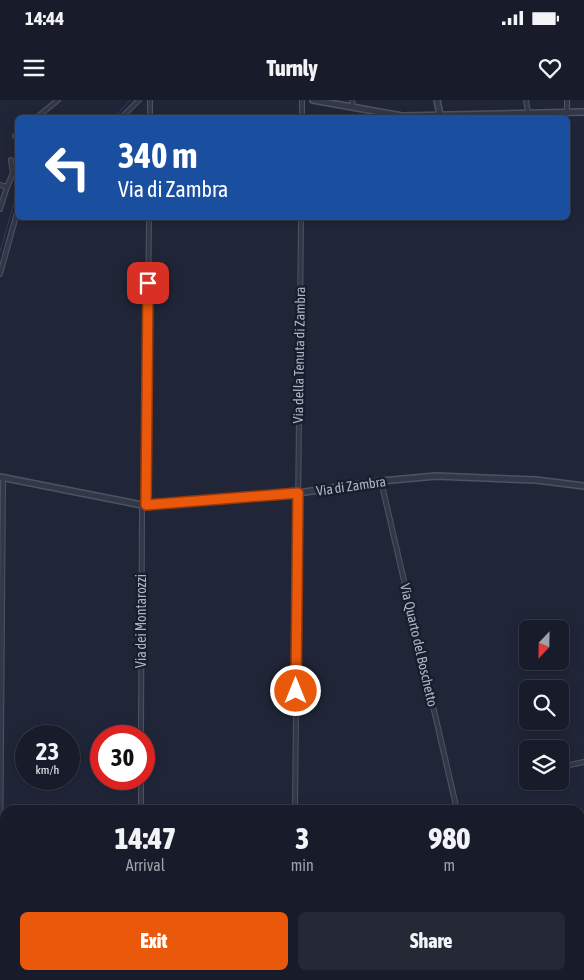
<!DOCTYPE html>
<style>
body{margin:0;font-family:"Asap Condensed",sans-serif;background:#252936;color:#f1f3f6;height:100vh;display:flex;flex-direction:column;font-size:19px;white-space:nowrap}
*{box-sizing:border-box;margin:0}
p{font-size:16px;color:#9fa1a8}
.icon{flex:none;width:28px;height:28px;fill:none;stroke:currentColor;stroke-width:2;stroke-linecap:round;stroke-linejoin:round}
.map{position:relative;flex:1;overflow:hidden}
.side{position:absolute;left:0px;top:705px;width:585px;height:175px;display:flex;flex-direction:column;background:#181c2a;border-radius:15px 15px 0 0;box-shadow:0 2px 12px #0003,0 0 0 1px #363a47}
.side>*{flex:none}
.top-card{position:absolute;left:15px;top:15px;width:555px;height:105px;border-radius:8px;box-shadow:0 2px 12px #0003,0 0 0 1px #363a47;background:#1a4fa0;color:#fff;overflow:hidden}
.needle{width:32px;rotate:202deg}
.buttons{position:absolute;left:519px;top:520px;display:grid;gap:10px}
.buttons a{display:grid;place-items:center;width:50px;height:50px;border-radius:8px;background:#181c2a;box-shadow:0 2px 12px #0003,0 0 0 1px #363a47;font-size:25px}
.speed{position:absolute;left:15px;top:625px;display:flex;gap:10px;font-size:25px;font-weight:700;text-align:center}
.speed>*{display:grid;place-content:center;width:65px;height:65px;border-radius:50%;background:#181c2a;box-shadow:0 2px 12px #0003,0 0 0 1px #363a47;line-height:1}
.speed small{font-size:12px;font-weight:400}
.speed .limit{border:8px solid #d22;background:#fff;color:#111}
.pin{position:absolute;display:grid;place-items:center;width:42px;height:42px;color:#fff;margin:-21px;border-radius:10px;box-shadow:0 2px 8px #0006}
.me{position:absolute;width:55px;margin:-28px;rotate:0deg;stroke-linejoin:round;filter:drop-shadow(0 0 4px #0008)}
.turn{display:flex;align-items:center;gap:18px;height:105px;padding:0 20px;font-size:22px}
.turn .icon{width:65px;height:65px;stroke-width:2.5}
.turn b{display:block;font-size:35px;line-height:42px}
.eta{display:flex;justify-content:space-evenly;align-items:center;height:85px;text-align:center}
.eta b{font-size:30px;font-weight:800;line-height:35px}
.primary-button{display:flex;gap:10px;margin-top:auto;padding:10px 20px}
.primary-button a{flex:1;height:58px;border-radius:8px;background:#ea580c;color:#fff;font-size:20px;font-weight:800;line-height:58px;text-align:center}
.primary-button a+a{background:#252936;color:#f1f3f6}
.status{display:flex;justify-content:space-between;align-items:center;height:35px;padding:0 25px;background:#181c2a;direction:ltr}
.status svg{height:14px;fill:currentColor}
header{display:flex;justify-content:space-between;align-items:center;height:65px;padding:0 20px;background:#181c2a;font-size:22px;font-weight:800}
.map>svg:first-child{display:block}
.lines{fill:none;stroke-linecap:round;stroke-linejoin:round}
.stream{stroke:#313b5e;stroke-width:1}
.minor-casing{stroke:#4e5363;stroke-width:6}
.tertiary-casing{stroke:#4e5363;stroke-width:8}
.minor{stroke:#333849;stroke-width:4}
.tertiary{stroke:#333849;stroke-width:5}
.route-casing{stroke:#983908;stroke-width:12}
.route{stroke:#ea580c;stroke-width:9}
.labels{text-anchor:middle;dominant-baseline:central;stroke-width:5;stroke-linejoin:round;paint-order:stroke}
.street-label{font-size:14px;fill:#aeb3c5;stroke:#191e2d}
</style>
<div class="status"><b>14:44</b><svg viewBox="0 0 49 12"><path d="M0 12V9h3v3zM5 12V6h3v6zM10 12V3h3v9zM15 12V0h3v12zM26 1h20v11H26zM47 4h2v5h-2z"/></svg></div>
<header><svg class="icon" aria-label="menu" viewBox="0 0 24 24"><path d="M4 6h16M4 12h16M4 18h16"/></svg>Turnly<svg class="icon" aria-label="heart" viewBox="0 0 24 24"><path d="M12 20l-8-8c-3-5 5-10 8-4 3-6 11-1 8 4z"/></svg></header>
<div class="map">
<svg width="584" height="880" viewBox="0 0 584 880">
<rect width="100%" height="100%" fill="#202638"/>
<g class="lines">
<!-- stream -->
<g class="stream">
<polyline points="114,18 130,0"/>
<polyline points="0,152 18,89"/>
<polyline points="580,819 584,817"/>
</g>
<!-- minor casing -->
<g class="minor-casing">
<g id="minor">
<polyline points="352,0 353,8"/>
<polyline points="526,0 528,12"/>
<polyline points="567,12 567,0"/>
<polyline points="36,18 58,0"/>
<polyline points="121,18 139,0"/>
<polyline points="150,18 150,0"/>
<polyline points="302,18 302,0"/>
<polyline points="15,36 18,34"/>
<polyline points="0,85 7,87 0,109"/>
<polyline points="7,87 13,73 11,60"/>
<polyline points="0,174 18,109"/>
<polyline points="381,381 457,710"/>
<polyline points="146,405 149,118"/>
<polyline points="141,636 142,405"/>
<polyline points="560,672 565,666 584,662"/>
<polyline points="141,710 141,679"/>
<polyline points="295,710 301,118"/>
<polyline points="0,776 3,378"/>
<polyline points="495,875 497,880"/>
<polyline points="139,880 139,875"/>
<polyline points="293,880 293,875"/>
</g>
</g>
<!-- tertiary casing -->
<g class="tertiary-casing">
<g id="tertiary">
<polyline points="313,0 402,16 584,12"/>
<polyline points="437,0 440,15"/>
<polyline points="0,377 142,405 298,393 381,381 436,376 536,380 584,386"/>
<polyline points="0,783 5,800"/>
<polyline points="6,880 7,875"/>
</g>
</g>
<!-- minor -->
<use href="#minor" class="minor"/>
<!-- tertiary -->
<use href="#tertiary" class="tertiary"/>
</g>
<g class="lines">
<!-- route casing -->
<g class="route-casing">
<polyline id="route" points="148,183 146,405 298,393 296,591"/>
</g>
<!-- route -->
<use href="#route" class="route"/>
</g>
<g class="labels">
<!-- street labels -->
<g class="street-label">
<text transform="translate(299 255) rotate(-89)">Via della Tenuta di Zambra</text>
<text transform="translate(351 386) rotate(-8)">Via di Zambra</text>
<text transform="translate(141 521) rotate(-90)">Via dei Montarozzi</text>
<text transform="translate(419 545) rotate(77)">Via Quarto del Boschetto</text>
</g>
</g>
</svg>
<div class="buttons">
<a><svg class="needle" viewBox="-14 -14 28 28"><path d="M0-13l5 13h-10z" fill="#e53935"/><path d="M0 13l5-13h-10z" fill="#9fa1a8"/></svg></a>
<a><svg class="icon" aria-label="search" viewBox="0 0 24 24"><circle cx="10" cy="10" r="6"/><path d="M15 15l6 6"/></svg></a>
<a><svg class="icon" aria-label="layers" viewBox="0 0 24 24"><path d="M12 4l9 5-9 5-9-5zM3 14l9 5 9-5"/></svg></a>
</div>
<div class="speed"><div>23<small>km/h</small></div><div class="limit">30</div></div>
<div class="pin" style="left:148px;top:183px;background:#d93025"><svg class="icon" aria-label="arrive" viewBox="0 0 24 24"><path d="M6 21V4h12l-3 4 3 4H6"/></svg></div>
<svg class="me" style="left:296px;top:591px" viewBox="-20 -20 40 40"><circle r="17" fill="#ea580c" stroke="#fff" stroke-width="3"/><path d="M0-11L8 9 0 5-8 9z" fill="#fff"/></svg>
<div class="top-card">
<div class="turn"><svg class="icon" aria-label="left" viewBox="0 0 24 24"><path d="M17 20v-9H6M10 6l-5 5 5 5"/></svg><div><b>340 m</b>Via di Zambra</div></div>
</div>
<section class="side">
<div class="eta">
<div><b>14:47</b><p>Arrival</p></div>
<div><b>3</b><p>min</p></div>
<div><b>980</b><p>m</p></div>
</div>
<div class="primary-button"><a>Exit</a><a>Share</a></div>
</section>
</div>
